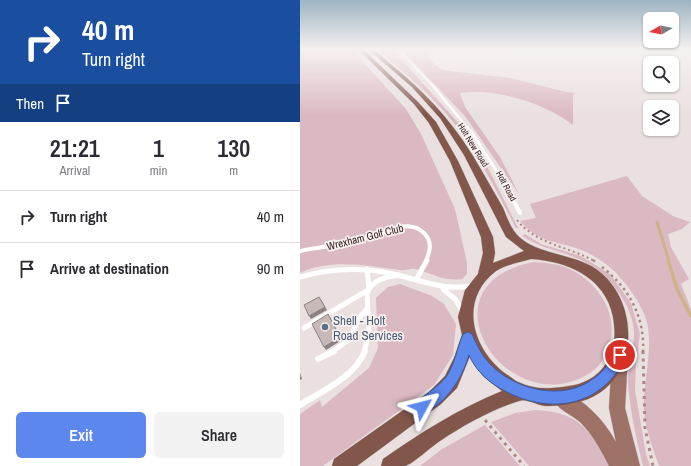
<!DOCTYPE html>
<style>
body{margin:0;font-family:"Archivo Narrow",sans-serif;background:#f2f2f3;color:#2b2b33;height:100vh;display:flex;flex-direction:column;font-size:15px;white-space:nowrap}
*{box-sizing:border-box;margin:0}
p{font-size:13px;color:#7c7c81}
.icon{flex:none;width:22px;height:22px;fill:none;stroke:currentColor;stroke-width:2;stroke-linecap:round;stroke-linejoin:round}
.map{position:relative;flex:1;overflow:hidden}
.sheet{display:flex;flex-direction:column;background:#fff;width:300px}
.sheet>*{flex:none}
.banner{background:#1a4fa0;color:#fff;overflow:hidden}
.needle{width:26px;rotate:261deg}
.buttons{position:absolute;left:343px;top:12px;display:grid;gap:8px}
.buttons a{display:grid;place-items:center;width:36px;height:36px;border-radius:6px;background:#fff;box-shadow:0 1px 3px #0004;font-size:20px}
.pin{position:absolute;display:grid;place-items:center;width:34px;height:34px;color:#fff;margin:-17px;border:2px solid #fff;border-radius:50%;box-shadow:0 1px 4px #0007}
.me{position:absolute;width:44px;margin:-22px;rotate:52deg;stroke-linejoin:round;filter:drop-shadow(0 0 3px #0008)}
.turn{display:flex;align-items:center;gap:14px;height:84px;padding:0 16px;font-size:18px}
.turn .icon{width:52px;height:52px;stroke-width:2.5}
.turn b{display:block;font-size:28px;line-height:34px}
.then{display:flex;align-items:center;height:38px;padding:0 16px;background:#0003;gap:8px;font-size:15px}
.eta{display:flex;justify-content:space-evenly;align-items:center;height:68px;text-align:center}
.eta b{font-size:24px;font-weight:600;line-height:28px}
.action{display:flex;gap:8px;margin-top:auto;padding:8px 16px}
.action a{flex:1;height:46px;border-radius:6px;background:#5c87ec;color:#fff;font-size:16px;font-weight:600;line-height:46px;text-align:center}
.action a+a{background:#f2f2f3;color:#2b2b33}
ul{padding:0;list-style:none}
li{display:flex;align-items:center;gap:12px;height:52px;padding:0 16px;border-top:1px solid #e1e1e2}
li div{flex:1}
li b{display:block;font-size:15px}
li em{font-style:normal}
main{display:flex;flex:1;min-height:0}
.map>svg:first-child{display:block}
.green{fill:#dbb9c3}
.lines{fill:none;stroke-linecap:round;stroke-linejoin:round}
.stream-far1{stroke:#ceb389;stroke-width:3}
.stream{stroke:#ceb389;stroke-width:3.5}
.primary-casing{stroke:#c4bebc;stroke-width:1}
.trunk-casing{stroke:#c4bebc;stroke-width:1}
.path-far3{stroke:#ad8781;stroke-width:1;stroke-dasharray:1 1.5;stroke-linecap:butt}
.path-far2{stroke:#ad8781;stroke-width:2;stroke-dasharray:2 3;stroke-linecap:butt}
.path-far1{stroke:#ad8781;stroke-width:2.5;stroke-dasharray:2.5 3.5;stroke-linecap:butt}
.path{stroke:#ad8781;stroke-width:3;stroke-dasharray:3 4.5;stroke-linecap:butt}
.service-far5{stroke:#fff;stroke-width:2}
.service-far4{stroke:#fff;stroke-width:2.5}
.service-far3{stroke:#fff;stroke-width:3}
.service-far2{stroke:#fff;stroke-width:4}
.service-far1{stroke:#fff;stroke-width:5}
.service{stroke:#fff;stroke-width:6}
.primary{fill:#9e7166;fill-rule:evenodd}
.trunk{fill:#82564a;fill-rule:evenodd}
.shaded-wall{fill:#8c8282}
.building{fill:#c8b9b9;stroke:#8c8282}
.route{fill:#5c87ec;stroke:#3c5899}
.service-dot{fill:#5c6f8a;stroke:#f7f0f0;stroke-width:1.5}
.labels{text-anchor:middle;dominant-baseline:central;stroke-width:3.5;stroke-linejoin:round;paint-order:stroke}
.far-street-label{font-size:9px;fill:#3a2621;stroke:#f7f0f0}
.street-label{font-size:11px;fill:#3a2621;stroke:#f7f0f0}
.near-service-label{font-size:13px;fill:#4e5e75;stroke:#f7f0f0;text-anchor:start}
</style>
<main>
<section class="sheet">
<div class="banner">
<div class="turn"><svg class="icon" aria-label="right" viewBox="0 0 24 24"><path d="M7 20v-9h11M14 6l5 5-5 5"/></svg><div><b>40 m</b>Turn right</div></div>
<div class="then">Then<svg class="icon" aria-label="arrive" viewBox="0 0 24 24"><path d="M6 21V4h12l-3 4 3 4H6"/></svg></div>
</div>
<div class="eta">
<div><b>21:21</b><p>Arrival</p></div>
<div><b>1</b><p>min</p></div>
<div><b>130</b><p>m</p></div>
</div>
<ul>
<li><svg class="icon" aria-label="right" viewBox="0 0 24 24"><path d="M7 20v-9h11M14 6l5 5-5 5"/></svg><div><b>Turn right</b></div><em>40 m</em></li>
<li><svg class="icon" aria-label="arrive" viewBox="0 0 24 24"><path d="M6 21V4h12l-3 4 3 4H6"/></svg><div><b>Arrive at destination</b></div><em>90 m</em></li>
</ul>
<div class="action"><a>Exit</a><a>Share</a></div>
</section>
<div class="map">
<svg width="391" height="466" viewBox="0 0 391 466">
<rect width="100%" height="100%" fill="#eae0e0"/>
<!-- green -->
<g class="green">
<path d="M0 50H52L106 109 121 134 155 209 167 263V274L162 279C145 282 131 273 115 269 111 268 105 271 100 270 68 266 31 258 0 273Z"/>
<path d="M77 50H93L162 127 189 170 218 228H216C198 194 180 157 156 126 134 97 105 73 77 50Z"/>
<path d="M102 50H125L126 54 132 62 142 70 210 78 267 92 276 93 273 95V125C249 106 212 94 181 92 174 91 167 93 160 93L165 107 200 157 219 194 165 116Z"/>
<path d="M327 176 342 196 373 216 390 222 382 229 368 234 371 247 389 279 381 284 391 309V466H359C353 448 345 429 344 410 343 383 352 355 348 328 346 309 326 282 312 269 303 261 290 253 279 249 253 240 240 244 220 221L236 218 230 204Z"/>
<path d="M225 234 241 244 281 256 310 274 331 303 340 334 336 363 335 390 346 454 350 466H343C336 438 330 411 328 382 328 366 334 350 334 334 334 308 312 279 292 266 270 252 245 251 222 236Z"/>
<path d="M233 262C247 263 262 264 274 271 302 287 320 318 308 350 305 358 298 368 290 373 208 425 116 286 233 262Z"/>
<polygon points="100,284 132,296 144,304 156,324 153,355 134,385 23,466 0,466 0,414 20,400 22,407 69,368 78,348 76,298 88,287"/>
<path d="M235 410C281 412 289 431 312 466H229L191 422 215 413Z"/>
<polygon points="185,425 220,466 120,466 142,449"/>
</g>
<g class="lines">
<!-- stream-far1 -->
<polyline class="stream-far1" points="357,222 369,261"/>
<!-- stream -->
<polyline class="stream" points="368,260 377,289 391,316"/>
<!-- primary casing -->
<g class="primary-casing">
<path id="primary" d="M320 348 325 351 328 356 325 408 340 466H309C301 450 293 435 280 422 271 414 257 410 253 398L255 392 261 390C285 400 304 420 316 442L309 408 312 356 315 351Z"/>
</g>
<!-- trunk casing -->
<g class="trunk-casing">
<path id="trunk" d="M59 50H64L118 102 136 122 158 161 193 237 195 253 193 263 224 251 206 237 164 155 140 118 112 87 69 50H74C115 84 144 109 173 156 183 173 193 190 203 208 206 215 209 224 214 231 231 255 271 252 296 269 342 301 340 384 282 401 271 404 257 406 246 406 238 406 227 398 219 401 191 410 164 425 140 441 132 446 113 464 105 466 99 466 88 466 81 466L83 459C122 432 158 409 202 391L183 376 170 356 157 388 141 404 57 466H32L34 459 129 392 145 376 154 358 162 335 158 317 165 290 178 274 183 253 181 237 150 161 129 123 114 104ZM231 259C267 261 305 277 313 317 315 329 316 344 310 356 303 373 287 384 269 386 250 389 236 390 218 382 214 380 210 376 206 374 172 349 158 300 196 271 205 265 220 262 231 259Z"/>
</g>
<!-- path-far3 -->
<polyline class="path-far3" points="112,50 123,55"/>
<!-- path-far2 -->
<path class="path-far2" d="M217 220C237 245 268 246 294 261"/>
<!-- path-far1 -->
<g class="path-far1">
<polyline points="293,260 297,263"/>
<path d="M302 267C329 288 345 317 343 352"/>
</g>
<!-- path -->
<g class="path">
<polyline points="343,351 345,428 353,466"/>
<polyline points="185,420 224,466"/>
</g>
<!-- service-far5 -->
<polyline class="service-far5" points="99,50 134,87"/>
<!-- service-far4 -->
<polyline class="service-far4" points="133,86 171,132"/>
<!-- service-far3 -->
<polyline class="service-far3" points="171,131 208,189"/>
<!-- service-far2 -->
<g class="service-far2">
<polyline points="207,188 220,213"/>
<path d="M0 251C20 247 41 245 61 240 80 236 107 216 124 233 133 242 130 251 126 261"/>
</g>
<!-- service-far1 -->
<g class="service-far1">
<polyline points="67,269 69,288"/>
<path d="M0 277C32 268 61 267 93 274 120 280 144 291 171 286"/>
<polyline points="116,280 127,260"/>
<polyline points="143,289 156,300 162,311"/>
<polyline points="4,328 68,290"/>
<polyline points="32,352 50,339 58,319 67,309"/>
<path d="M64 352 69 333 67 293C73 279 86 277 99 275"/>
</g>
<!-- service -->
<g class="service">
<polyline points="18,359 34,351"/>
<path d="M0 405C22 391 55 377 65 351"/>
</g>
<!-- primary -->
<use href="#primary" class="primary"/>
<!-- trunk -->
<use href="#trunk" class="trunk"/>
</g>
<!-- shaded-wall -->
<g class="shaded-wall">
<polygon points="19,297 27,310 11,319 9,316"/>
<polygon points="28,314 42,340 26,350 24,347"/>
<polygon points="0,373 2,379 0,380"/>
</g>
<!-- building -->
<g class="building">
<polygon points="19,297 25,307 9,316 4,305"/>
<polygon points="28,314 40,337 24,347 12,324"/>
</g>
<!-- sky -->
<linearGradient id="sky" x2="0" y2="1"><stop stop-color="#9db4c2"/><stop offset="0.43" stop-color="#f6f1f1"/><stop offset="1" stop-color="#f6f1f1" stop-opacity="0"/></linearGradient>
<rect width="391" height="115" fill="url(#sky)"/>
<!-- route -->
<path class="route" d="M168 332 172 334C177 345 182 356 191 365 216 390 264 402 294 378 299 375 304 370 307 365 312 359 312 352 320 349L324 351 326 355C305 406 251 416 205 391 190 384 175 370 169 355 162 379 146 404 122 414L117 412 115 407C120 396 138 388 146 377 155 364 157 348 163 334Z"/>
<!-- markers -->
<circle class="service-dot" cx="25" cy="327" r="4"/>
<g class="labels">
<!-- far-street labels -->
<g class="far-street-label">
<text transform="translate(173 145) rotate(58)">Holt New Road</text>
<text transform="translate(206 186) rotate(62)">Holt Road</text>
</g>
<!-- street labels -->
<g class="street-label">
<text transform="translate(65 237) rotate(-14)">Wrexham Golf Club</text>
</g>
<!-- near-service labels -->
<g class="near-service-label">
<text x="33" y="320">Shell - Holt<tspan x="33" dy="15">Road Services</tspan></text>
</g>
</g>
</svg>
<div class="buttons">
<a><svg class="needle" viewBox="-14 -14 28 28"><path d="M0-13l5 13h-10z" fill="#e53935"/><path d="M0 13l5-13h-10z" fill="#7c7c81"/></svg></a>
<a><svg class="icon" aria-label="search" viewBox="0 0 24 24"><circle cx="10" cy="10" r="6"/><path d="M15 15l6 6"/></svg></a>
<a><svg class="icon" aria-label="layers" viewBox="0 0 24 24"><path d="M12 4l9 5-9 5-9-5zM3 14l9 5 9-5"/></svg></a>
</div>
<div class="pin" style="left:320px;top:355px;background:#d93025"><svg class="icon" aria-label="arrive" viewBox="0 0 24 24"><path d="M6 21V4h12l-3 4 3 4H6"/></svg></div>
<svg class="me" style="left:122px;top:407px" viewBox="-20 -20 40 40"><path d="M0-17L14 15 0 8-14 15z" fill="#5c87ec" stroke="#fff" stroke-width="4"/></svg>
</div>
</main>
